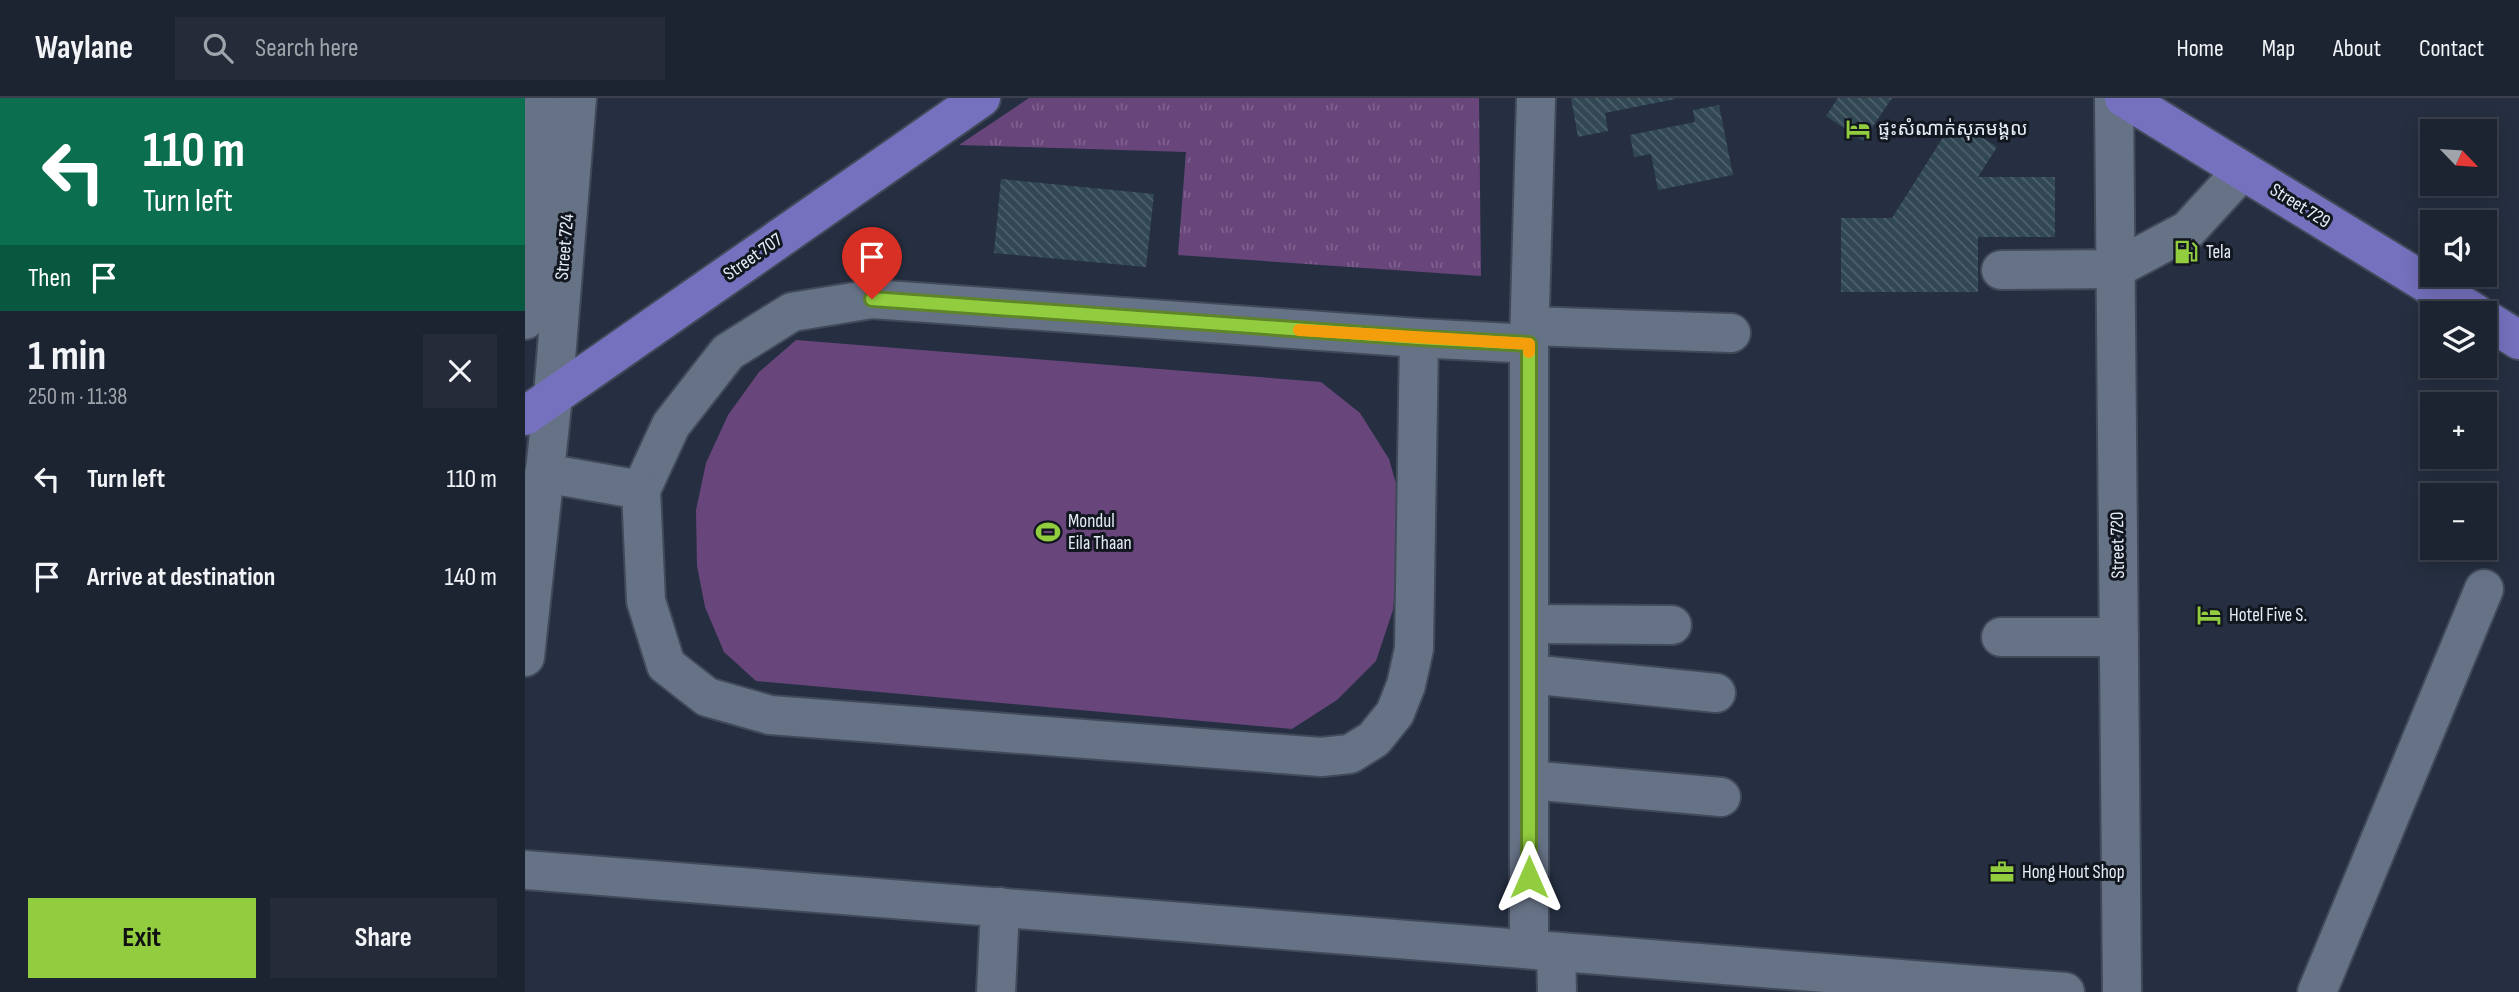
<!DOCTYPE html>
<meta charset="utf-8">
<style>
body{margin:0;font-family:"Sofia Sans Condensed","Noto Sans Khmer",sans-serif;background:#252b39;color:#f1f3f6;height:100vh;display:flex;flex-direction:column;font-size:26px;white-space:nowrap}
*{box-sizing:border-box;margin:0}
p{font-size:23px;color:#a0a4ab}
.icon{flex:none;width:38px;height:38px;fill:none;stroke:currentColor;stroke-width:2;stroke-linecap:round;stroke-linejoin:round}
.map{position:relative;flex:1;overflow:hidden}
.side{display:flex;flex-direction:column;background:#1c2331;width:525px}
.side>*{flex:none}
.guide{background:#0b6e4f;color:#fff;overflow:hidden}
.needle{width:46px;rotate:115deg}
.controls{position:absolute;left:1895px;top:21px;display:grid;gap:14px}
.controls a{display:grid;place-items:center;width:77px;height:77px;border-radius:0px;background:#1c2331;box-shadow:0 4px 18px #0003,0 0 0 2px #3a404d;font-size:35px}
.pin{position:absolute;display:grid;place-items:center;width:60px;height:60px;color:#fff;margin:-72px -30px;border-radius:50% 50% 50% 0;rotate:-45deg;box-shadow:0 0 7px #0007}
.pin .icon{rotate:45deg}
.me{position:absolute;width:77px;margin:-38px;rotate:0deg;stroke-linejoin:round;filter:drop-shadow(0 0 5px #0008)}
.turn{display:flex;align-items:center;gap:24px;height:147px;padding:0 28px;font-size:32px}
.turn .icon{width:91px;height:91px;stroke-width:2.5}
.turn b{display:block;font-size:49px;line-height:60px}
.then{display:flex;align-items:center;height:66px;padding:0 28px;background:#0003;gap:14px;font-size:26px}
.round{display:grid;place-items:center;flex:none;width:74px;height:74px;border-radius:0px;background:#252b39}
.overview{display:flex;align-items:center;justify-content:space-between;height:119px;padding:0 28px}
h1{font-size:42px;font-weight:700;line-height:52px}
.button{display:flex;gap:14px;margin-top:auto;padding:14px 28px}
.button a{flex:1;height:80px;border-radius:0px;background:#91cd3f;color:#111;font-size:28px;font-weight:700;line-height:80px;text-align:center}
.button a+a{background:#252b39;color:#f1f3f6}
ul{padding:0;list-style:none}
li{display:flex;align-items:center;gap:21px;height:98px;padding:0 28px}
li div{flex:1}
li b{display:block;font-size:26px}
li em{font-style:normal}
header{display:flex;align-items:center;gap:42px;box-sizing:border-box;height:98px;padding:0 35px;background:#1c2331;border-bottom:2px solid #3a404d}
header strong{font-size:33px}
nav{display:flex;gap:38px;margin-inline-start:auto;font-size:24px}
.search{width:490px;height:63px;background:#252b39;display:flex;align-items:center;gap:18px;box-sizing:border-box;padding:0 24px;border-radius:0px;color:#a0a4ab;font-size:26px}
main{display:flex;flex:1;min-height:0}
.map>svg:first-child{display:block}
.grass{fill:url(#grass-tufts)}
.green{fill:#68467b}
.building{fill:url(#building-back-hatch)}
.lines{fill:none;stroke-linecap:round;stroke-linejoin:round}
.minor-casing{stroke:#414a59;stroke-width:42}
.major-casing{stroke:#414a59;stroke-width:42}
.minor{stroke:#667286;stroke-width:38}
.major{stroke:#7671be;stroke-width:38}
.route-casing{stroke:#5e8529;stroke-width:18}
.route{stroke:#91cd3f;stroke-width:12}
.slow{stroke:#f59e0b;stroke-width:12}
.labels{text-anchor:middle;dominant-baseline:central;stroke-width:6;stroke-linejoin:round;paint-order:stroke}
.poi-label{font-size:19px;fill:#e6edf8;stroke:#12171f;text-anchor:start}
.street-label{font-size:19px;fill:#e6edf8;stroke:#12171f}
</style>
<header>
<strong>Waylane</strong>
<div class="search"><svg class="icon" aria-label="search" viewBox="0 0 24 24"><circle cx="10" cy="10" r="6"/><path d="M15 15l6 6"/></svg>Search here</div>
<nav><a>Home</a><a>Map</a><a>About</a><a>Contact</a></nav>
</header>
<main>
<section class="side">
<div class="guide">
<div class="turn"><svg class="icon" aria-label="left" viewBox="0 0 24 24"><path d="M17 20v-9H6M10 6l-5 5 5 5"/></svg><div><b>110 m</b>Turn left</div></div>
<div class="then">Then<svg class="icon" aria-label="arrive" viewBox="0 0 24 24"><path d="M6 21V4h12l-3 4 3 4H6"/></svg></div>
</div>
<div class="overview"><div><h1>1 min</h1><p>250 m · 11:38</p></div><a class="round"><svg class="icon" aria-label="close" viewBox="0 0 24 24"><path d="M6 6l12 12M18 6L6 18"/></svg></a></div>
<ul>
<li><svg class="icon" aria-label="left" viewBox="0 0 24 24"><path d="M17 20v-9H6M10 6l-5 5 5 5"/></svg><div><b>Turn left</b></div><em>110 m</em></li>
<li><svg class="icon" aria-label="arrive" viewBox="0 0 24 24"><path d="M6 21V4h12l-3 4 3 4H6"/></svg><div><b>Arrive at destination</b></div><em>140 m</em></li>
</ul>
<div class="button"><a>Exit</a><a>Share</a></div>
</section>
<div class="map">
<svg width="1994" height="894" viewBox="0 0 1994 894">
<defs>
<pattern id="grass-tufts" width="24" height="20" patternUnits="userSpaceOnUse" patternTransform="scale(1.75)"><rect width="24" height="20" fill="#68467b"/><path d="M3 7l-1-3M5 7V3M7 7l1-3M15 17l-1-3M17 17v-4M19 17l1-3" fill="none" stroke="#7e618e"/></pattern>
<pattern id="building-back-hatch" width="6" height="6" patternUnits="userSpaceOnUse" patternTransform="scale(1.75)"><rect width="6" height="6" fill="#314754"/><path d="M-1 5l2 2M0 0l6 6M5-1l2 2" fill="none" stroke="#4f626d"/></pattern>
</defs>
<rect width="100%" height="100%" fill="#252f41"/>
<!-- grass -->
<polygon class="grass" points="504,0 954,0 956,178 653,157 661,54 434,47"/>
<!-- green -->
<polygon class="green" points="271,242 796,284 835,315 864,361 875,400 874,457 868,512 851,563 812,602 767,631 231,583 199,554 180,509 172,468 171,412 181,365 203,317 234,274"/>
<!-- building -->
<g class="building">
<polygon points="1046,0 1150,0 1150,1 1080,15 1083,33 1053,39"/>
<polygon points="1313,0 1367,0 1338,43 1301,18"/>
<polygon points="1194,7 1208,77 1133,92 1126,56 1109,59 1105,37 1170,24 1168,12"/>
<polygon points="1429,22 1472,49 1453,79 1530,79 1530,139 1453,139 1453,194 1316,194 1316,120 1367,120"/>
<polygon points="476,81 629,96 621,169 469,155"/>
</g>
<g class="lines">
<!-- minor casing -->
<g class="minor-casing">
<g id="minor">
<polyline points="1589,0 1597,894"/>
<polyline points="1476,172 1590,171 1663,132 1717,73"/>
<polyline points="0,222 17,0"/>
<polyline points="1005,228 1206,235"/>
<polyline points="894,240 889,551 881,587 870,615 849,641 825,656 796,659 245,617 182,599 141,567 121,503 116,392 146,327 203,254 267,214 347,201 894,240 1004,246"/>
<polyline points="19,375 116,392"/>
<polyline points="1004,526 1147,527"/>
<polyline points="1476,539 1594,539"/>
<polyline points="0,559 28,298 52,0"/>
<polyline points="1004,576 1191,595"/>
<polyline points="1004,682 1196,699"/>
<polyline points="0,772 1540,894"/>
<polyline points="1004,851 1004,246 1011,0"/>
<polyline points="1031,854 1032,894"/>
<polyline points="471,894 475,809"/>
<polyline points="1792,894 1959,491"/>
</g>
</g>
<!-- major casing -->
<g class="major-casing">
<g id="major">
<polyline points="1599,0 1950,215"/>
<polyline points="1960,221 1994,242"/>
<polyline points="0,318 456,0"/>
</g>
</g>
<!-- minor -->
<use href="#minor" class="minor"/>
<!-- major -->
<use href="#major" class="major"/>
</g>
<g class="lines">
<!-- route casing -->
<g class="route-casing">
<polyline id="route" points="347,201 894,240 1004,246 1004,779"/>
</g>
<!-- route -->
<use href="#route" class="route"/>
<!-- slow -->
<polyline class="slow" points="774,232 1004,246 1004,254"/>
</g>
<!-- icons -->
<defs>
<g id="hotel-bare" transform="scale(1.89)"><path d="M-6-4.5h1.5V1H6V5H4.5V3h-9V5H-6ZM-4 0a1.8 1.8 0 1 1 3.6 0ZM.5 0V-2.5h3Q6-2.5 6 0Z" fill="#91cd3f" stroke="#12171f" stroke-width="2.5" paint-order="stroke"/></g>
<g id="fuel-bare" transform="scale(1.89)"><path d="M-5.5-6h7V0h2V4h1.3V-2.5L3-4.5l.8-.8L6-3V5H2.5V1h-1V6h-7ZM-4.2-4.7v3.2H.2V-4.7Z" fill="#91cd3f" stroke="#12171f" stroke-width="2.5" paint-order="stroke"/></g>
<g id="stadium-bare" transform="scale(1.89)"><path d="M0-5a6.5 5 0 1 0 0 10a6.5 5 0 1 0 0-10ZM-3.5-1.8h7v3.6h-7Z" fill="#91cd3f" stroke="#12171f" stroke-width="2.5" paint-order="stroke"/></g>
<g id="office-bare" transform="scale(1.89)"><path d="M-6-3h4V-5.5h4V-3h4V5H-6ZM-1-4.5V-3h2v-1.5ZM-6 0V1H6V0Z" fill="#91cd3f" stroke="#12171f" stroke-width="2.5" paint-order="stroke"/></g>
</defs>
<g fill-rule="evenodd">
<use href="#hotel-bare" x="1333" y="31"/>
<use href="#fuel-bare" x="1661" y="154"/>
<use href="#stadium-bare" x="523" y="434"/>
<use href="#hotel-bare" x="1684" y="517"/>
<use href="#office-bare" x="1477" y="774"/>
</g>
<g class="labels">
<!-- poi labels -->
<g class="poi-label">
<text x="1353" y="31">ផ្ទះសំណាក់សុភមង្គល</text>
<text x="1681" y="154">Tela</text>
<text x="543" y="423">Mondul<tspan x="543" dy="22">Eila Thaan</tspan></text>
<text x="1704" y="517">Hotel Five S.</text>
<text x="1497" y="774">Hong Hout Shop</text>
</g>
<!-- street labels -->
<g class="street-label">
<text transform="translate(1775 108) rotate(32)">Street 729</text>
<text transform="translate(40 149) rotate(-85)">Street 724</text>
<text transform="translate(228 159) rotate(-35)">Street 707</text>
<text transform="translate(1593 447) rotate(-91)">Street 720</text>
</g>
</g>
</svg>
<div class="controls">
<a><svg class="needle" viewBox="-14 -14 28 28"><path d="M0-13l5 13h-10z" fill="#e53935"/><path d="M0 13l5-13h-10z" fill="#a0a4ab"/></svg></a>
<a><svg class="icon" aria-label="sound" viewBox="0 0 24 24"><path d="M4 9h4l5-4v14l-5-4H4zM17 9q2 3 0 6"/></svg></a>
<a><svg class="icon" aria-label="layers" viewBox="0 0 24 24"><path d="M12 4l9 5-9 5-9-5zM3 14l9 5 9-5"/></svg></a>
<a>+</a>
<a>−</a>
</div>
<div class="pin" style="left:347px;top:201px;background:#d93025"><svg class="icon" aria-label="arrive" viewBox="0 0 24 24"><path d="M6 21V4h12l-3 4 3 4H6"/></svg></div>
<svg class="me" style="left:1004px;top:779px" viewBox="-20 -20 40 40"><path d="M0-17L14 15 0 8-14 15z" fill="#91cd3f" stroke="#fff" stroke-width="4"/></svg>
</div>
</main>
